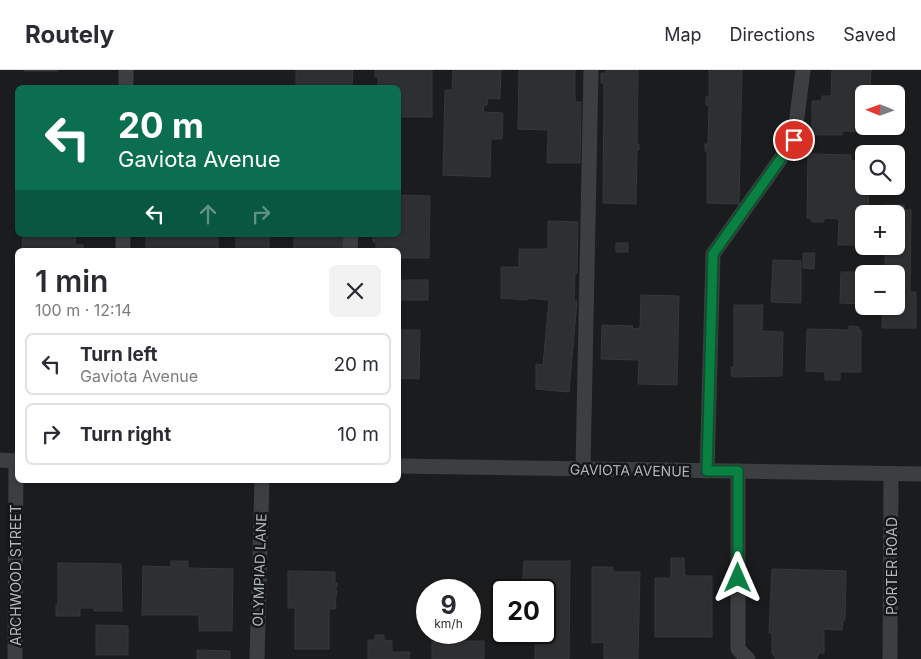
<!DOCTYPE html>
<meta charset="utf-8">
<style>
body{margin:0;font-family:Inter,sans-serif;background:#f2f2f3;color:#2b2b33;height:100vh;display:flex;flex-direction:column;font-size:19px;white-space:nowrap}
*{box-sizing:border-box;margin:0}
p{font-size:16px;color:#7c7c81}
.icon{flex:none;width:28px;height:28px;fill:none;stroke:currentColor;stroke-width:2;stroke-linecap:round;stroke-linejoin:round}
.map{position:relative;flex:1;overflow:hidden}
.panel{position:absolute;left:15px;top:178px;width:386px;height:235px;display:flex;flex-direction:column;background:#fff;border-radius:8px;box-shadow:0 1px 4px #0004}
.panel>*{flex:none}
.guide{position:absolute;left:15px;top:15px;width:386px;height:152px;border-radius:8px;box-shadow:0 1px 4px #0004;background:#0b6e4f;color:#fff;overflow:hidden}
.needle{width:32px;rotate:271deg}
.tools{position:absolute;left:855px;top:15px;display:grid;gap:10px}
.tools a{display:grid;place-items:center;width:50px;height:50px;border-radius:8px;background:#fff;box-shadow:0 1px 4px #0004;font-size:25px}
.speed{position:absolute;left:416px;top:509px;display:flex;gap:10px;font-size:25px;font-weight:700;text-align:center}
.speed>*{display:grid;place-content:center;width:65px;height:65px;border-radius:50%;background:#fff;box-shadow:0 1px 4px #0004;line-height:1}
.speed small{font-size:12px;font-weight:400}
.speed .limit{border:2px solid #111;border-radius:8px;background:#fff;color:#111}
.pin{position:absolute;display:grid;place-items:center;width:42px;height:42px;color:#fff;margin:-21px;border:2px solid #fff;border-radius:50%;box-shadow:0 1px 5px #0007}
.me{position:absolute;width:55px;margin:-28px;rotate:0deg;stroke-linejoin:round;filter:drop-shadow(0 0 4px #0008)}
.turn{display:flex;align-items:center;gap:18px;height:105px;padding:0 20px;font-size:22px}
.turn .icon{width:65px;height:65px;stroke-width:2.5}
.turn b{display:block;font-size:35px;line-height:42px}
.lanes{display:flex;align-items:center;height:48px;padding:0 20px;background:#0003;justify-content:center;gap:25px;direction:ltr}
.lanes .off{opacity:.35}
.round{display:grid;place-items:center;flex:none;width:52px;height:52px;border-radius:8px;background:#f2f2f3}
.summary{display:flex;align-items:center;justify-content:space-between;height:85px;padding:0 20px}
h1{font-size:30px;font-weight:600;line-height:38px}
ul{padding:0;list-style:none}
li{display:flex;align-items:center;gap:15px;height:62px;margin:0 10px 8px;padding:0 10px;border:2px solid #e1e1e2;border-radius:8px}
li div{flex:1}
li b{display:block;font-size:19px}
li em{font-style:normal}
header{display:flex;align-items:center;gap:30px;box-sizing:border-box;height:70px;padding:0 25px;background:#fff;border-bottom:1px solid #e1e1e2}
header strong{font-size:24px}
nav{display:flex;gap:28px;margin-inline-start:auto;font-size:18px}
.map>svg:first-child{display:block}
.building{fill:#2e2f30;stroke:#353738}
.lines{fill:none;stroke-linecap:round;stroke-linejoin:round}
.service{stroke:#3c3f41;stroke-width:15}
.minor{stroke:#3c3f41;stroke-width:15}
.route-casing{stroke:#07532c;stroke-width:12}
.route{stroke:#0b8043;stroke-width:9}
.labels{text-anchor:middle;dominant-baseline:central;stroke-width:5;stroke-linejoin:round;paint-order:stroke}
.street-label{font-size:14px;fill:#afb8bb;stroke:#161718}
</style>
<header>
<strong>Routely</strong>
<nav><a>Map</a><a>Directions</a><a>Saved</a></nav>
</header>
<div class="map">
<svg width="921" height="589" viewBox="0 0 921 589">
<rect width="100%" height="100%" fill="#1b1c1d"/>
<!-- building -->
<g class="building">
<rect x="24" y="0" width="34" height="1"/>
<polygon points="296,0 353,0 352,18 296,18"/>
<polygon points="375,0 432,0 432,47 399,47 399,18 378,18 378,7 375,7"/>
<polygon points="453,0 501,0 500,29 488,28 487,35 484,35 483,42 503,43 502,69 491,69 490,107 443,105 445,20 452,20"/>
<polygon points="519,0 575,0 575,32 581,32 580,93 547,93 548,60 518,59"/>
<polygon points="606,0 638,0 637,74 639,74 639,80 637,80 636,134 603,133 604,13 601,13 601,3 606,3"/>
<polygon points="709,0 742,0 739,134 707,133 707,81 705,81 705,74 708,74 709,35 706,35 706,27 709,27"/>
<polygon points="832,0 871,0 870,22 875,22 875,24 864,24 864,56 870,56 870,62 842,61 842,65 812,65 812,31 822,31 822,26 831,26"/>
<polygon points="808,84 851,85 851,91 864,92 864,116 869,116 868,144 864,144 864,175 838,175 839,149 825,148 823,152 812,152 810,148 807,148"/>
<polygon points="399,125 430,126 429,188 399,188 399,180 376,180 376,172 373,172 373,165 399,165"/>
<polygon points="885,135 904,135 904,140 911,140 910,222 916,222 916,258 882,258 883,236 896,236 896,204 885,204 885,176 896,176 896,144 885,144"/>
<polygon points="548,151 578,152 577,203 575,203 574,231 577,231 569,322 536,319 536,294 543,295 549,230 527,228 527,230 501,228 501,197 519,197 519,179 548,179"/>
<polygon points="23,165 76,165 75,175 83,175 83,180 22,180"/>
<rect x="146" y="165" width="72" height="15"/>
<rect x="236" y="165" width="33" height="15"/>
<polygon points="294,165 343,165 342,180 294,180"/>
<rect x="616" y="173" width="12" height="9"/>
<polygon points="803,183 815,183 814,199 803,198"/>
<polygon points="773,190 801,191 801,233 771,232"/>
<polygon points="841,202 871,202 871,204 864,204 864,234 840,233"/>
<rect x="399" y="210" width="29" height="20"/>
<polygon points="641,225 679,226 677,315 638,314 639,290 601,289 602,255 633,256 632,259 640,258"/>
<polygon points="734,235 763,235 762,261 783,262 782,306 732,307 731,297 734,297"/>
<polygon points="849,256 859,257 859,260 861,260 861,302 840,302 840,310 825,310 825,302 806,301 807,259 849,260"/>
<polygon points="399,260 420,260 419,309 399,308"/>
<polygon points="671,488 684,488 685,506 712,506 712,567 655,567 655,508 671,508"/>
<polygon points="171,491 188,491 188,498 233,499 232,561 199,561 199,545 142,545 143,496 171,497"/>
<polygon points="524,491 570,491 569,589 535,589 535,569 521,569 521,562 545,562 545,520 522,520"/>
<polygon points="58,493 121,494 122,541 94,541 94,538 80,538 80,546 56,546 56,535 58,535"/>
<polygon points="592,497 613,497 613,502 640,502 638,589 604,589 604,572 592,573"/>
<polygon points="772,499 846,501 845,550 843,550 842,560 824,559 824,583 819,583 817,589 776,589 772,583 772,563 769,563"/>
<polygon points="288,501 335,502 335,513 337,513 337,517 335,517 335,520 337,520 336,528 335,528 336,537 335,539 329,539 329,579 295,579 295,538 288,538"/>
<polygon points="96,555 128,556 128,585 96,585"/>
<polygon points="375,565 384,565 384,570 392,571 392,582 410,582 409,589 368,589 368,570 375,570"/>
<rect x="432" y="571" width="52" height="18"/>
<polygon points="197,580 230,581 230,589 197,589"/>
</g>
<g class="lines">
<!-- service -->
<g class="service">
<polyline points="350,180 351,165"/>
<polyline points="583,399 591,0"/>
<polyline points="707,401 713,184 794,70 803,0"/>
<polyline points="738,401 738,579 748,589"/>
</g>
<!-- minor -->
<g class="minor">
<polyline points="126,18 126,0"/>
<polyline points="123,180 123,165"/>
<polyline points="0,390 18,391"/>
<polyline points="399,396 921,404"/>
<polyline points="15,589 16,391"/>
<polyline points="257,589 262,410"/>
<polyline points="890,589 891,404"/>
</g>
</g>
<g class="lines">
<!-- route casing -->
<g class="route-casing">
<polyline id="route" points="738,508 738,401 707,401 713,184 794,70"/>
</g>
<!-- route -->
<use href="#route" class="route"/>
</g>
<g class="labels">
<!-- street labels -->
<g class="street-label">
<text transform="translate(630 400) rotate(1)">GAVIOTA AVENUE</text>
<text transform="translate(891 496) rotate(-90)">PORTER ROAD</text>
<text transform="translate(259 500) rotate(-88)">OLYMPIAD LANE</text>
<text transform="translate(15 505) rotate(-90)">ARCHWOOD STREET</text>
</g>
</g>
</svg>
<div class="tools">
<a><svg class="needle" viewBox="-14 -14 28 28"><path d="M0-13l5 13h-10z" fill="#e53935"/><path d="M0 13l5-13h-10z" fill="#7c7c81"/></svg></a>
<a><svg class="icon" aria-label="search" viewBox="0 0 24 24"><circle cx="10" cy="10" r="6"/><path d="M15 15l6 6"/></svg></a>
<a>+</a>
<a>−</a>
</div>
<div class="speed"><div>9<small>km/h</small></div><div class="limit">20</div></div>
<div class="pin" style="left:794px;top:70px;background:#d93025"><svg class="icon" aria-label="arrive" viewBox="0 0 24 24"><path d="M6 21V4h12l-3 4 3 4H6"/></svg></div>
<svg class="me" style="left:738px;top:508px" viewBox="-20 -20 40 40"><path d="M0-17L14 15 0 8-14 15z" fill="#0b8043" stroke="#fff" stroke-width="4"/></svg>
<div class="guide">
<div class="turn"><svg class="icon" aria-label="left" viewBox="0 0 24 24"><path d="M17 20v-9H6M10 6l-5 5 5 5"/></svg><div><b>20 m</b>Gaviota Avenue</div></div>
<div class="lanes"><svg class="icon" aria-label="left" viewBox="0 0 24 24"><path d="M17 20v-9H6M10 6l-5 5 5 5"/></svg><svg class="icon off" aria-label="ahead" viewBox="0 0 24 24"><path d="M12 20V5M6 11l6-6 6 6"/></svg><svg class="icon off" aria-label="right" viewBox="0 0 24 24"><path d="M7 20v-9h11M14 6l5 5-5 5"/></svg></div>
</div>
<section class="panel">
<div class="summary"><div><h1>1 min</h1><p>100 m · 12:14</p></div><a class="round"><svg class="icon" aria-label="close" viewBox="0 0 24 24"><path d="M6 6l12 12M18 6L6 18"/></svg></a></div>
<ul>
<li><svg class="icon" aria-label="left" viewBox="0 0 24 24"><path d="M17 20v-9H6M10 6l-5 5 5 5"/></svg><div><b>Turn left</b><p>Gaviota Avenue</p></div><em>20 m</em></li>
<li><svg class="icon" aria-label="right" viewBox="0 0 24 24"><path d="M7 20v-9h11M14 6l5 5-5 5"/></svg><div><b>Turn right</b></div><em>10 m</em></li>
</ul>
</section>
</div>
